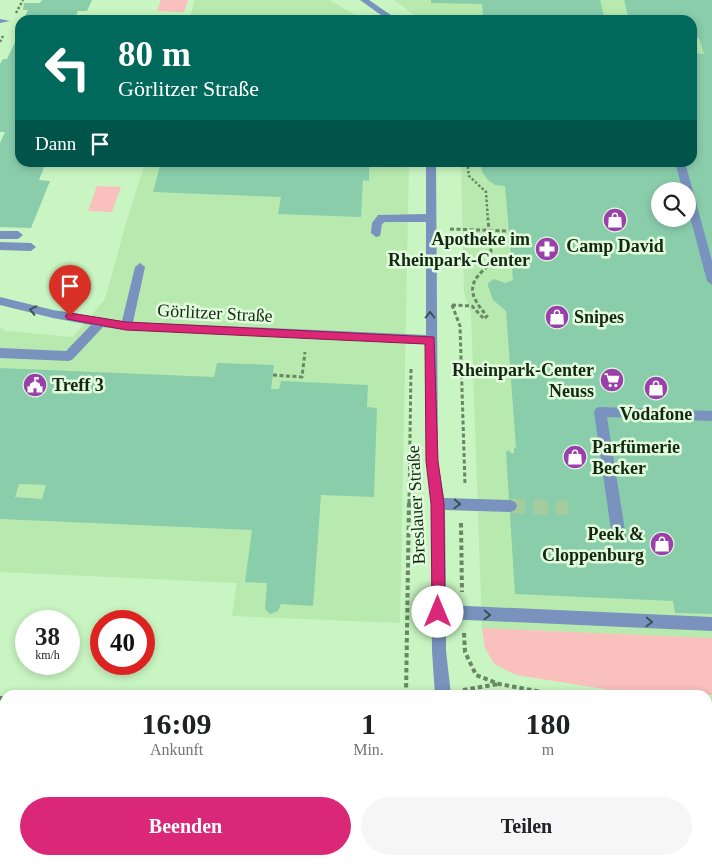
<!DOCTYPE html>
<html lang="de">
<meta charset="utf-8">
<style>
body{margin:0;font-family:Georgia,serif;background:#f6f6f6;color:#202124;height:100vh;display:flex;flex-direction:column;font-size:19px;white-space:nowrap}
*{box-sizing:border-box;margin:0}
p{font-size:16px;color:#757577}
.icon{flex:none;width:28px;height:28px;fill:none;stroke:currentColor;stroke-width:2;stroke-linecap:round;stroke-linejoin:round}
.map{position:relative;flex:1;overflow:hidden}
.panel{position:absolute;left:0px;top:690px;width:712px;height:175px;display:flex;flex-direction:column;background:#fff;border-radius:15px 15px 0 0;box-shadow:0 2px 8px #0003}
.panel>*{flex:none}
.banner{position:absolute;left:15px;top:15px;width:682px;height:152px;border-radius:15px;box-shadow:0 2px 8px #0003;background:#00695c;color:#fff;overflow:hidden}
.fabs{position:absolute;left:651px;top:182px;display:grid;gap:10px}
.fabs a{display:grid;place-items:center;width:45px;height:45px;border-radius:50%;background:#fff;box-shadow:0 2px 8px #0003;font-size:25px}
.speed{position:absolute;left:15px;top:610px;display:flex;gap:10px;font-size:25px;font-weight:700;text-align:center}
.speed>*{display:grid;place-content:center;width:65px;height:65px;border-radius:50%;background:#fff;box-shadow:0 2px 8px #0003;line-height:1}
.speed small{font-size:12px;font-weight:400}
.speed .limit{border:8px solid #d22;background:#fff;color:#111}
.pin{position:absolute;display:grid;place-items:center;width:42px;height:42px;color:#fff;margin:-51px -21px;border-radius:50% 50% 50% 0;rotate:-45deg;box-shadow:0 0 5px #0007}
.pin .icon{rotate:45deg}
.me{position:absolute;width:55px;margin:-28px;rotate:0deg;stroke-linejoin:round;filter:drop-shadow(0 0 4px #0008)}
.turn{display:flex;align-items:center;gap:18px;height:105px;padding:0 20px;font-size:22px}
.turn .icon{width:65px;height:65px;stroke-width:2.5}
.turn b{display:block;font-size:35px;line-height:42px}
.then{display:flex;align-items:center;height:48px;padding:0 20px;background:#0003;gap:10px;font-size:19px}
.eta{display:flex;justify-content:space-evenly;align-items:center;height:85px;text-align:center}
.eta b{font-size:30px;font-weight:700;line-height:35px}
.cta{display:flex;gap:10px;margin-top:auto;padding:10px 20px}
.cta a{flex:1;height:58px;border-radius:30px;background:#db2777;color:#fff;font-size:20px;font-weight:700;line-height:58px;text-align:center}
.cta a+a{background:#f6f6f6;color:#202124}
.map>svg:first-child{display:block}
.built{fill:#b8eab0;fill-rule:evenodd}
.green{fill:#f9c0bd}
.building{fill:#8acdab;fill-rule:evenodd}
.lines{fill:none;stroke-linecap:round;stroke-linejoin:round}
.minor-tunnel{stroke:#a4cc9e;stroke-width:15;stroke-dasharray:15 8;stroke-linecap:butt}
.path-far2{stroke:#698764;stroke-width:2.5;stroke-dasharray:2.5 2;stroke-linecap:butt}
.path-far1{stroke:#698764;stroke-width:3;stroke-dasharray:4 2.5;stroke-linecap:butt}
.path{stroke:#698764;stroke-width:4;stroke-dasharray:4.5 3;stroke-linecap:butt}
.minor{fill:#7992be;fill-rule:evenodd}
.oneway{stroke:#3d5157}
.route{fill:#db2777;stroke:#8e194d}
.labels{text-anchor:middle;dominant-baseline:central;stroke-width:5;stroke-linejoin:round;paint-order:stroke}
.poi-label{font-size:18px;font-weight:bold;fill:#152613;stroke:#e2fdde;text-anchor:end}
.street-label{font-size:18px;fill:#152613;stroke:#e2fdde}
</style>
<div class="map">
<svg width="712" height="865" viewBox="0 0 712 865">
<rect width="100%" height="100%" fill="#c8f5c1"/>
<!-- built -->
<g class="built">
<polygon points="195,0 329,0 365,20 189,20"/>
<path d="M394 0H712V638L482 628 471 313 464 293 461 163 692 162V20H421ZM660 191H688V219H660Z"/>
<polygon points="145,163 409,163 400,623 232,616 237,583 0,572 0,328 6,331 73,337 105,299 127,220"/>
<polygon points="0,852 5,852 5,860 137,860 218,865 0,865"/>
</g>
<!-- green -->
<g class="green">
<polygon points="161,0 188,0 184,12 157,11"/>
<polygon points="97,186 121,187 112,212 88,211"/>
<polygon points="482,628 712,638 712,695 623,692 516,675 494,664 485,648"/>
</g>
<!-- building -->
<g class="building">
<polygon points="42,0 92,0 87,11 78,11 74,20 23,20 28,10 23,10 24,3 40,3"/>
<polygon points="431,0 600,0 605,20 483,20 482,4 431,3"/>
<path d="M624 0H712V614L675 613 673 601 515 594 506 452 509 450 511 453H514V448H516L506 311 493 300 488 286V283L494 279 505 283 513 280 505 186 495 185 488 180 482 172 481 164 692 162V53L704 54 699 38H692V20H629ZM660 191H688V219H660Z"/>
<polygon points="20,25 20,162 46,162 39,180 50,181 31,228 0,227 0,143 5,132 0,132 0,64 3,59 7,59 19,34 15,34"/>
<polygon points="161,162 394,162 394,167 369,166 369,181 363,180 361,217 278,214 281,197 153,192"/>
<path d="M217 363 274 365 271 389H279L281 381 368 385 367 407 377 408 374 497 321 495 313 606 281 604 278 611 270 614 265 609 267 583 245 582 252 530 0 519V368L214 377ZM19 484 46 485 42 499 15 497Z"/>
</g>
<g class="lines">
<!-- minor-tunnel -->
<polyline class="minor-tunnel" points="510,506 568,508"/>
<!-- path-far2 -->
<g class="path-far2">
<polyline points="16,13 23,0"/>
<polyline points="0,42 3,36"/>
<polyline points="467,162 469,176 486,192 488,221"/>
</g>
<!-- path-far1 -->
<g class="path-far1">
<polyline points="450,229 508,231"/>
<polyline points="452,305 460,326 465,485"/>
<path d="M452 305 472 306 484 319 487 316C467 293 467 282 492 263L488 219"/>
<polyline points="273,375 302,377 305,352"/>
<polyline points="409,503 411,369"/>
</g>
<!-- path -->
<g class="path">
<polyline points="461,523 462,592"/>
<polyline points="464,633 465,652 476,675 499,684 558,695"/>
<polyline points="463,690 499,684"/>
<polyline points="406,695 409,502"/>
<polyline points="414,695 422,695"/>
<polyline points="0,698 5,698"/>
<polyline points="708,709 712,710"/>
<polyline points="0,836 5,836"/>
<polyline points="703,860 712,860"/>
</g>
<!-- minor -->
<g class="minor">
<polygon points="360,0 369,0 398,20 388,20"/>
<polygon points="0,19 10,21 0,23"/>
<polygon points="426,162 436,162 438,461 444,498 510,500 515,502 517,506 515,510 510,512 445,510 446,605 712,617 712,631 446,619 446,651 451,695 435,695 432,651 431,504 426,461 426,344 126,330 103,327 73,359 69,361 0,358 0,348 66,351 91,325 53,318 0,305 0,297 53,310 122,321 135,267 140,263 145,267 133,322 426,335 426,222 385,222 382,224 380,236 376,237 371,233 372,223 378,215 426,214"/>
<polygon points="675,162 685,162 712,261 712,285 707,281 688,209 688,191 683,191"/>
<polygon points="0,231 18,231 23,235 18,239 0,239"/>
<polygon points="0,242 31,243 36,247 31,251 0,250"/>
<polygon points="600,407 712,411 712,421 607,417 626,537 624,541 619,543 614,541 612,537 594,412 596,408"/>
<rect x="0" y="760" width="5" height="16"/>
<rect x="708" y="787" width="4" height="16"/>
<rect x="441" y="860" width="16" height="5"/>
<polygon points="659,860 675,860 676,865 660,865"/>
</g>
</g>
<!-- one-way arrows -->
<defs><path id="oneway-chevron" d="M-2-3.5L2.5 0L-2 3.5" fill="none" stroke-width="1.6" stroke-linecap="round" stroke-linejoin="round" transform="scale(1.25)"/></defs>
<g class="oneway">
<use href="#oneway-chevron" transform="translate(33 310) rotate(-167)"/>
<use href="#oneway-chevron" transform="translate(430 315) rotate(-90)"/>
<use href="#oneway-chevron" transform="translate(457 504) rotate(2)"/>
<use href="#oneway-chevron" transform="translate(487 615) rotate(2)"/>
<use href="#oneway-chevron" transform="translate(649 622) rotate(2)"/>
</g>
<!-- route -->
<polygon class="route" points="70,313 126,322 434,337 438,461 444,504 445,612 443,616 438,618 434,616 432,612 431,504 426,461 425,344 126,330 67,319 65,316"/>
<!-- icons -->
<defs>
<g id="shop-disc" transform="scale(1.25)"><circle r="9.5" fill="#9b40ab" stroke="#e2fdde"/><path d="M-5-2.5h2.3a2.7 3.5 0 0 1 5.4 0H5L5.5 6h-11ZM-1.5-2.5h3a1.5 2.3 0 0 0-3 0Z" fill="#fff"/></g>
<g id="pharmacy-disc" transform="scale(1.25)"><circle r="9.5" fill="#9b40ab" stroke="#e2fdde"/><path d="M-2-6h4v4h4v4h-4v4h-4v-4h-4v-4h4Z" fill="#fff"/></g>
<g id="supermarket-disc" transform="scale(1.25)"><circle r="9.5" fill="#9b40ab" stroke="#e2fdde"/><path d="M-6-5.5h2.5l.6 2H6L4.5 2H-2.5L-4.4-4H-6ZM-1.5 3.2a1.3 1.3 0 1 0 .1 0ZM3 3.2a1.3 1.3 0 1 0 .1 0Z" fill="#fff"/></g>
<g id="civic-disc" transform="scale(1.25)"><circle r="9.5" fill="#9b40ab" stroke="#e2fdde"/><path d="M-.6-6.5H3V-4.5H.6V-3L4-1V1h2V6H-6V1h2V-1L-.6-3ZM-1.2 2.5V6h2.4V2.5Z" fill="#fff"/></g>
</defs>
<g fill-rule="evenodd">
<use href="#shop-disc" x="615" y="220"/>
<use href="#pharmacy-disc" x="547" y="249"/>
<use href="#shop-disc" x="557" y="317"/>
<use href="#supermarket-disc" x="612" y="380"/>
<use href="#civic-disc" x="35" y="385"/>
<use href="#shop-disc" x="656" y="388"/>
<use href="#shop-disc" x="575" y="457"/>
<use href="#shop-disc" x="662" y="544"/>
</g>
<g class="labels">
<!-- poi labels -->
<g class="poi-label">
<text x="530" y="239">Apotheke im<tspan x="530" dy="21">Rheinpark-Center</tspan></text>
<text x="615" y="246" text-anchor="middle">Camp David</text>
<text x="574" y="317" text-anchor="start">Snipes</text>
<text x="594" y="370">Rheinpark-Center<tspan x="594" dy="21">Neuss</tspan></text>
<text x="52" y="385" text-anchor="start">Treff 3</text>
<text x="656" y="414" text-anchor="middle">Vodafone</text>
<text x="592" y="447" text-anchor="start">Parfümerie<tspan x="592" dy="21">Becker</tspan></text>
<text x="644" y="534">Peek &amp;<tspan x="644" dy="21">Cloppenburg</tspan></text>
</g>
<!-- street labels -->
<g class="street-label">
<text transform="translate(215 313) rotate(3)">Görlitzer Straße</text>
<text transform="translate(416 505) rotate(-93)">Breslauer Straße</text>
</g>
</g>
</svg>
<div class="fabs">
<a><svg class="icon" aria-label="search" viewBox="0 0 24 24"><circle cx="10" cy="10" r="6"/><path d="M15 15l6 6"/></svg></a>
</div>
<div class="speed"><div>38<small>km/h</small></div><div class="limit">40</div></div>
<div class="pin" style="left:70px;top:316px;background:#d93025"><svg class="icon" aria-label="arrive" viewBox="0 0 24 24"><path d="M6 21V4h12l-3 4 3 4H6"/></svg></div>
<svg class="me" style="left:438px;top:612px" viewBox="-20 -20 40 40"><circle r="19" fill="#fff"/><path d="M0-13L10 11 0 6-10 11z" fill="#db2777"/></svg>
<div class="banner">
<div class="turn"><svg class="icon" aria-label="left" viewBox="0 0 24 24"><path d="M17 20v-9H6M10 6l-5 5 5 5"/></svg><div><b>80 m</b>Görlitzer Straße</div></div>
<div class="then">Dann<svg class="icon" aria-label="arrive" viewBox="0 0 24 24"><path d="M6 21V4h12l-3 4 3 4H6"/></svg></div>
</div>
<section class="panel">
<div class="eta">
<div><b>16:09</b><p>Ankunft</p></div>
<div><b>1</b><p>Min.</p></div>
<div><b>180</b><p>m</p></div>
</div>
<div class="cta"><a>Beenden</a><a>Teilen</a></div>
</section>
</div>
